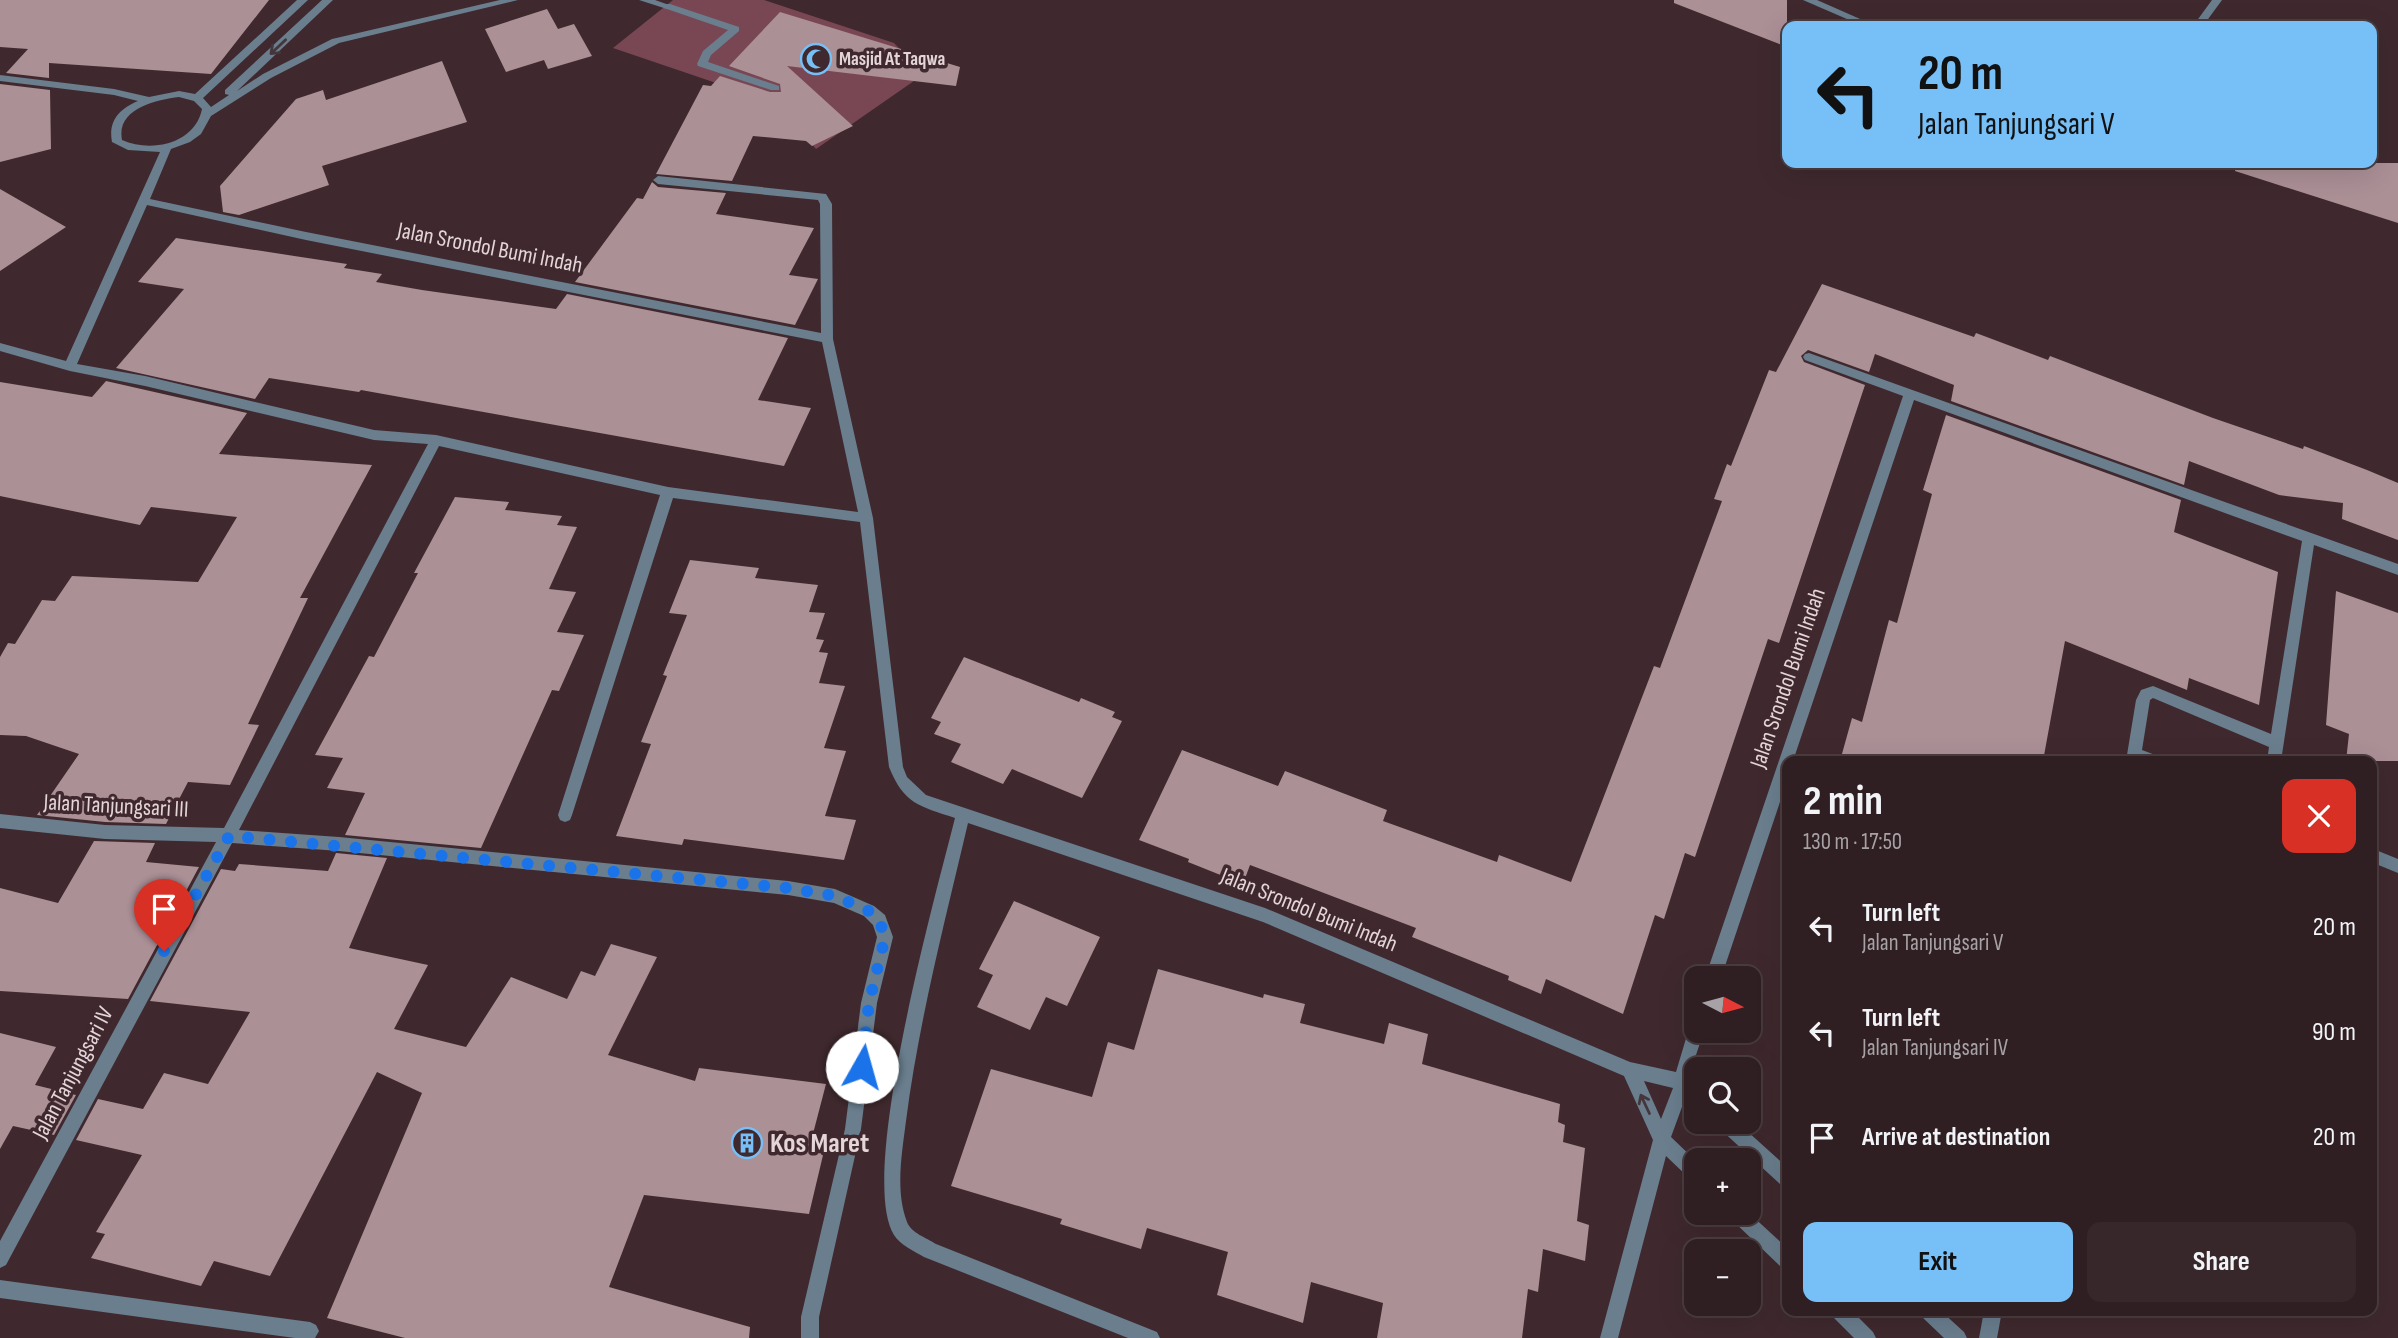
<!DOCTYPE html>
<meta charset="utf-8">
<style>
body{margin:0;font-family:"Sofia Sans Condensed",sans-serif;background:#37272a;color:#f1f3f6;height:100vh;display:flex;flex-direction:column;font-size:26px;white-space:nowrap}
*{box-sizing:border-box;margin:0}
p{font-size:23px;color:#a7a2a5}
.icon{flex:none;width:38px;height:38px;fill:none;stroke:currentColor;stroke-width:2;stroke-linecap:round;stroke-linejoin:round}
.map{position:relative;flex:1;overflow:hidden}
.drawer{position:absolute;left:1782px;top:756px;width:595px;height:560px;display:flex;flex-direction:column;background:#2f1f22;border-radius:14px;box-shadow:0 7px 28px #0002,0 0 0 2px #4a3d40}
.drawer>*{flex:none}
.guide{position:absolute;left:1782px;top:21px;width:595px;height:147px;border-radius:14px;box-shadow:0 7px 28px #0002,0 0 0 2px #4a3d40;background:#77bff7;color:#111;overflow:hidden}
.needle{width:46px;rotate:96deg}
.buttons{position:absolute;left:1684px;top:966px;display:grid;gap:14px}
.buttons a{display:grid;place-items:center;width:77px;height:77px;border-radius:14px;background:#2f1f22;box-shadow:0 7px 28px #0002,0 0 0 2px #4a3d40;font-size:35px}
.pin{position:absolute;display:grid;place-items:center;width:60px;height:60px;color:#fff;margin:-72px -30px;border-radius:50% 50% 50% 0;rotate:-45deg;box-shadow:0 0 7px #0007}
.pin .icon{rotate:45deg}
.me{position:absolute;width:77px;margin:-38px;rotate:7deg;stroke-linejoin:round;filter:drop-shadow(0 0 5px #0008)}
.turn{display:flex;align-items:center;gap:24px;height:147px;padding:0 21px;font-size:32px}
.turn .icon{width:91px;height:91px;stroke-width:2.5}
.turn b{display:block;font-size:49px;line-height:60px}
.round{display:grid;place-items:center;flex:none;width:74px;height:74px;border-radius:14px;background:#37272a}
.overview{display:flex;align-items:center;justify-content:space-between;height:119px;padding:0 21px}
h1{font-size:42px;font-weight:700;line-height:52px}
.button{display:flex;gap:14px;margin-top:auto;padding:14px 21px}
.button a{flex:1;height:80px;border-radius:14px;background:#77bff7;color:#111;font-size:28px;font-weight:700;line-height:80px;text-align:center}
.button a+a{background:#37272a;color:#f1f3f6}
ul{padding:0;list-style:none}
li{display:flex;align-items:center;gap:21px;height:105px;padding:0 21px}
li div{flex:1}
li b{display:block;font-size:26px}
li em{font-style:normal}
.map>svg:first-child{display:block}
.green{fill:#794754}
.building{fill:#ab9096}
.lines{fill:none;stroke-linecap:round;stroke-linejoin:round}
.lane{fill:#6a7e8e;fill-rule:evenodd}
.street{fill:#6a7e8e;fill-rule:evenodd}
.oneway{stroke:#45363c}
.route{stroke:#1a73e8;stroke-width:12;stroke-dasharray:0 21.6}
.labels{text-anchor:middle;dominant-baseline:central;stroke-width:7;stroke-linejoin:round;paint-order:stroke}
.far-poi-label{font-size:19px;font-weight:bold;fill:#e4d5d8;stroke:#3f292e;text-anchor:start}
.street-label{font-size:23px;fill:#e4d5d8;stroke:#3f292e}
.near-poi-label{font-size:28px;font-weight:bold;fill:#e4d5d8;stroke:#3f292e;text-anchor:start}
</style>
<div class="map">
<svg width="2398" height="1338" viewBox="0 0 2398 1338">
<rect width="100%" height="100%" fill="#3f292e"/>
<!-- green -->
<polygon class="green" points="673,0 764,0 894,43 924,74 816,149 775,103 613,48"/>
<!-- building -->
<g class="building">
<polygon points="0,0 269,0 211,74 49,63 49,78 6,73 28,49 0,47"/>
<polygon points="1674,0 1787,0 1787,47 1674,3"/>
<polygon points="547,9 558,29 574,24 592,56 548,69 544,60 506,72 485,29"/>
<polygon points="780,12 960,67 956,86 787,66 853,126 812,146 806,141 753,136 732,181 656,174 703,85 711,86 720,76 770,92 781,92 780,84 729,66"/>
<polygon points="442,61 467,122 322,166 329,185 239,215 223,212 220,186 296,99 323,90 326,100"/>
<polygon points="0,84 50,90 51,149 0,162"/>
<polygon points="2236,163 2398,163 2398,223 2235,171"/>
<polygon points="652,182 658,187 726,193 716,214 814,228 789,275 818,279 795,325 575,282 637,198 643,199"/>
<polygon points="0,189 66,227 0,271"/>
<polygon points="176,238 347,264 344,268 382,274 376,282 422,290 556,309 567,294 788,338 758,400 811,408 784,466 361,390 359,392 269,378 255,399 116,368 184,289 138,282"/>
<polygon points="1822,284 1974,337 1976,333 2048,360 2050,356 2213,418 2303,449 2304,446 2367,470 2398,483 2398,540 2342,519 2343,503 2279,495 2189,461 2184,485 1951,401 1954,385 1875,354 1869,372 1808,350 1801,356 1804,362 1865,385 1779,643 1768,639 1695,857 1685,853 1664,919 1655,915 1623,1014 1546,979 1541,994 1508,980 1509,976 1412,937 1416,928 1250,865 1243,884 1188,862 1189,859 1139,840 1182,750 1278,786 1285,771 1387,810 1383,821 1497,862 1499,855 1571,882 1654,666 1660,668 1722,501 1714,499 1727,464 1731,466 1769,370 1776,372"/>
<polygon points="106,381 247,413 219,454 372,465 300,598 308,598 248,724 259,725 230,785 188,782 166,824 105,822 37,815 79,754 26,736 0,735 0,657 8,643 15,644 42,600 55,601 72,576 198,582 237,517 151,507 140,525 0,496 0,382 92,397"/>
<polygon points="1946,415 2181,500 2174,532 2278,572 2259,705 2189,678 2187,690 2065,641 2043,761 1840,761 1852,718 1862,722 1889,620 1897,623 1932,494 1923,490"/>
<polygon points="455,497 509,502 505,510 562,516 557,525 577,527 549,589 576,592 557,632 584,635 559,691 552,690 481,848 345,835 365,793 327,788 343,758 315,755 369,656 374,657 418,573 414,573"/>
<polygon points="690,560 759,568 755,578 818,585 809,612 825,613 816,639 824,640 819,652 828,653 819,683 845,686 824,748 846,751 825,816 856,820 844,860 684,839 682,845 616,836 651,744 641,742 667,676 663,675 687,615 669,613"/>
<polygon points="2336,591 2398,613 2398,761 2346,761 2349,734 2326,725"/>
<polygon points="964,657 1079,702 1081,698 1115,712 1112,717 1122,721 1082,798 1012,769 1003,784 951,762 961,744 934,734 941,722 931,718"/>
<polygon points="94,841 155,843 146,862 199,867 128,999 0,991 0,888 58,903"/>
<polygon points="336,853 387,858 349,948 428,965 394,1029 466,1047 511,977 567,999 581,971 595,976 611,944 657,957 608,1055 695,1081 699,1068 826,1084 809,1149 824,1151 809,1214 644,1195 609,1287 750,1327 749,1338 405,1338 327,1318 422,1093 377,1072 270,1276 214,1261 201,1286 91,1258 105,1234 96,1232 142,1155 76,1140 98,1099 143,1109 164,1073 208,1084 250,1012 150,1001 221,869 235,871 239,864 328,871"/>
<polygon points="1014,901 1100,937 1067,1006 1046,997 1030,1030 977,1007 993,975 979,969"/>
<polygon points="1158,969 1263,998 1264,994 1305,1004 1300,1023 1384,1044 1389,1023 1428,1034 1422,1064 1560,1104 1558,1122 1565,1125 1563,1142 1585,1148 1577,1221 1589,1225 1585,1261 1543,1249 1538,1292 1528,1289 1522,1338 1377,1338 1383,1303 1311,1282 1303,1323 1217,1295 1228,1252 1147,1228 1141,1249 1060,1224 1062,1219 951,1186 991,1069 1092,1097 1108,1042 1134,1050"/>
<polygon points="0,1033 56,1047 35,1085 76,1095 54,1135 13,1126 0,1149"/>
</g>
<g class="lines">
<!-- lane -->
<g class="lane">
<polygon points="1803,0 1817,0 1876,26 1863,26"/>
<polygon points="2212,0 2222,0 2203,26 2193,26"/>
<polygon points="664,4 670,4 739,27 739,31 711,55 708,62 779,86 779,90 771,90 698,66 697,64 703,51 728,30 664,8"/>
<polygon points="0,1280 310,1322 316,1325 319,1331 315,1338 295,1338 0,1298"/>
</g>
<!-- street -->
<g class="street">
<path d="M297 0H308L203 98 211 107 229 95 225 94V90L322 0H333L237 91 263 74 332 39 500 0H518L339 43 271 78 211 116 201 134 190 142 171 149 150 199 306 232 821 333 820 204 818 200 658 184 653 180 658 176 826 194 832 204 833 339 873 518 903 767 907 777 926 795 1265 908 1630 1062 1676 1072 1690 1025 1696 1023V1031H1704L1694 1061 1692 1079 1696 1082V1102L1686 1096 1671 1137 1696 1161V1181L1690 1179 1666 1156 1618 1338H1600L1653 1140 1624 1076 1263 922 968 823C945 921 919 1020 906 1121 902 1153 895 1191 907 1222 911 1233 927 1238 936 1244L1157 1332 1160 1338H1128L924 1257C914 1251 900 1245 894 1235 857 1176 936 894 955 818 919 806 904 804 889 767L860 522 673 498 572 815 570 820 565 822 560 820 558 815 660 495 439 446 239 830 339 837 788 881 835 889 874 906 885 915 893 937 877 1003 861 1129 819 1317V1338H801V1317L845 1129 861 1003 877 937 873 925 864 916 834 903 788 895 339 851 232 843 6 1265 0 1268V1241L216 842 105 839 0 828V814L105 825 224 828 428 444 374 440 145 386 70 371 0 351V343L66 361 160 152 128 150 112 142C108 121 119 109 138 101L114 95 0 81V75L114 89 149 97 179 91 195 94ZM179 97 194 101 202 109C195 144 151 153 122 140 116 109 155 100 179 97ZM147 205 306 240 822 342 858 512 668 487 436 435 374 430 145 376 77 364ZM1644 1081 1673 1088 1661 1119Z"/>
<polygon points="639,0 655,0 672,6 667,9"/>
<polygon points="1809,353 2398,564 2398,575 2314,545 2281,761 2267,761 2269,747 2153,698 2150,700 2142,750 2158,756 2160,761 2126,761 2136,700 2141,690 2153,686 2271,734 2302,541 1914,400 1793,761 1787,761 1787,781 1721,978 1705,978 1903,396 1805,360 1803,357 1805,354"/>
<polygon points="2371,848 2398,859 2398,873 2371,862"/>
<polygon points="1717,1122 1737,1122 1787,1167 1787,1188 1781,1185 1719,1128"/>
<polygon points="1748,1212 1787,1248 1787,1270 1781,1267 1731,1219 1728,1213"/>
<polygon points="1830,1311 1852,1311 1873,1332 1876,1338 1854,1338 1833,1317"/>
<polygon points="1919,1311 1941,1311 1964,1332 1967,1338 1944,1338 1922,1317"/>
<polygon points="1984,1311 2002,1311 1997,1338 1979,1338"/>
</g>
</g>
<!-- one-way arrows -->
<defs><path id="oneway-shaft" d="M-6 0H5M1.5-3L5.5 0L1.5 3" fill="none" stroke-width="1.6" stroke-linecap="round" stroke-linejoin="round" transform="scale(1.75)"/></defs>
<g class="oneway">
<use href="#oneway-shaft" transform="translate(278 47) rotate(137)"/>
<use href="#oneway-shaft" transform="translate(1645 1104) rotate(-115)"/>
</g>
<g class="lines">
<!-- route -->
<polyline class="route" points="164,951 229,836 788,888 835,896 869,911 879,920 885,937 869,1003 862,1067"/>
</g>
<!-- icons -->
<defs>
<g id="mosque-ring" transform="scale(1.575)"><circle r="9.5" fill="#3f292e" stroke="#77bff7" stroke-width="1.5"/><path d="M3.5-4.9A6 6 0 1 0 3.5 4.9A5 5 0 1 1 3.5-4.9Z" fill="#77bff7"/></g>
<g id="building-ring" transform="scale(1.575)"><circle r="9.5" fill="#3f292e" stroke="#77bff7" stroke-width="1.5"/><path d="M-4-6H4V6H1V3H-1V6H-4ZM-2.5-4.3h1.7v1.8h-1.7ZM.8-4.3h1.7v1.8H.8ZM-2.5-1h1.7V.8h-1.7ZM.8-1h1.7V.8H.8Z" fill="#77bff7"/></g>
</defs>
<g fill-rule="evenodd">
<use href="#mosque-ring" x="816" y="59"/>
<use href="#building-ring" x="747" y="1143"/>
</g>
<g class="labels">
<!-- far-poi labels -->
<g class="far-poi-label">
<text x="839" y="59">Masjid At Taqwa</text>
</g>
<!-- street labels -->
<g class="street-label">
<text transform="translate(490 248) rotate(11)">Jalan Srondol Bumi Indah</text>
<text transform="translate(1788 678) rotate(-71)">Jalan Srondol Bumi Indah</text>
<text transform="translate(116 806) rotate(3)">Jalan Tanjungsari III</text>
<text transform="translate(1309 910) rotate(22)">Jalan Srondol Bumi Indah</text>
<text transform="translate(73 1073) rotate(-62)">Jalan Tanjungsari IV</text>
</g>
<!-- near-poi labels -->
<g class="near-poi-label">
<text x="770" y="1143">Kos Maret</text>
</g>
</g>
</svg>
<div class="buttons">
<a><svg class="needle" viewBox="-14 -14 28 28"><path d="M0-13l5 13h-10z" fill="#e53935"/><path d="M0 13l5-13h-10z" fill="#a7a2a5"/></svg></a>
<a><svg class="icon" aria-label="search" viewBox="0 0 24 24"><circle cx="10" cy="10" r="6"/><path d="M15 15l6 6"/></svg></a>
<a>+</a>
<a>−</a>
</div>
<div class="pin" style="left:164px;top:951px;background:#d93025"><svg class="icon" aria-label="arrive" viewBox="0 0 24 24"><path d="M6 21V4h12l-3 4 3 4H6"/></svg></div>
<svg class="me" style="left:862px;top:1067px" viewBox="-20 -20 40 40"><circle r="19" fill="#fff"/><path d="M0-13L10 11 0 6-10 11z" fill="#1a73e8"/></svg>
<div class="guide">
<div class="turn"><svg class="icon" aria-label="left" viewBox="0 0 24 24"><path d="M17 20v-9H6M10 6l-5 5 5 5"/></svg><div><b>20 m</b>Jalan Tanjungsari V</div></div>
</div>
<section class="drawer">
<div class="overview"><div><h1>2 min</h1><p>130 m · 17:50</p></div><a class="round" style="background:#d93025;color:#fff"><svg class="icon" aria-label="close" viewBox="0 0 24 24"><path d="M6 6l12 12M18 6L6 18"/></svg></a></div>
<ul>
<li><svg class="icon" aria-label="left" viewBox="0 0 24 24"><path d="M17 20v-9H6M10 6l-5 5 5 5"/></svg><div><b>Turn left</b><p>Jalan Tanjungsari V</p></div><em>20 m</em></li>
<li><svg class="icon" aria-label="left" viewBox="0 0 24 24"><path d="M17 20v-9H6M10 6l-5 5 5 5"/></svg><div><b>Turn left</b><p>Jalan Tanjungsari IV</p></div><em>90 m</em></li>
<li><svg class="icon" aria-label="arrive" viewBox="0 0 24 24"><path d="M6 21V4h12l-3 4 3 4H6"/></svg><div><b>Arrive at destination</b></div><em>20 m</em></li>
</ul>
<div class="button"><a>Exit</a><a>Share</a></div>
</section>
</div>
